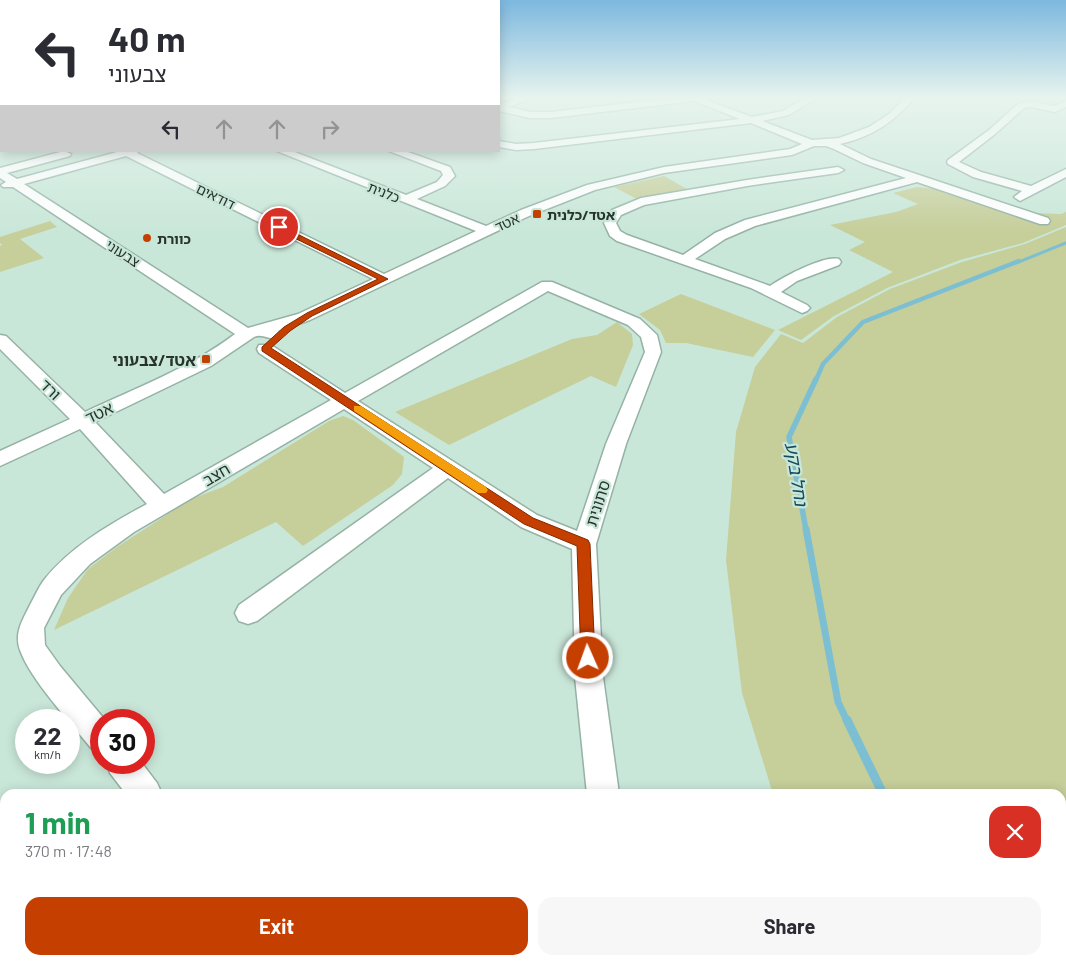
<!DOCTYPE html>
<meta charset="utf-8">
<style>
body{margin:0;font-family:Barlow,"Noto Sans Hebrew",sans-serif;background:#f7f7f7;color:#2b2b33;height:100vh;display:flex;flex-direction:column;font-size:19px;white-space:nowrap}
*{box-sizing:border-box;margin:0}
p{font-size:16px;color:#7c7c81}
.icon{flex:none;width:28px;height:28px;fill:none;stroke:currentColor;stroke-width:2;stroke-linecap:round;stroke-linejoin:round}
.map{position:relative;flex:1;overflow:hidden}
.side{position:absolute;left:0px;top:789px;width:1066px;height:176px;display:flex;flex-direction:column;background:#fff;border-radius:15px 15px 0 0;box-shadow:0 2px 12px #0003}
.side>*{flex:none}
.guide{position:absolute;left:0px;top:0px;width:500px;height:152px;box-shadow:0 2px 12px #0003;background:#fff;color:#2b2b33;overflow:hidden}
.speed{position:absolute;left:15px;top:709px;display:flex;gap:10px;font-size:25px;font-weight:700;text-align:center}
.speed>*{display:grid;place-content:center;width:65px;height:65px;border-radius:50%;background:#fff;box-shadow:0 2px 12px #0003;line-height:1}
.speed small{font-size:12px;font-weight:400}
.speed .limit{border:8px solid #d22;background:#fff;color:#111}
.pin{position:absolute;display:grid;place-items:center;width:42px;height:42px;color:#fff;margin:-21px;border:2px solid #fff;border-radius:50%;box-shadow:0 1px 5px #0007}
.me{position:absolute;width:55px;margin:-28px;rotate:358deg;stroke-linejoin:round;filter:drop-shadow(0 0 4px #0008)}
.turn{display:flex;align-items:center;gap:18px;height:105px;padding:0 25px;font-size:22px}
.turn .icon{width:65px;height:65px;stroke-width:2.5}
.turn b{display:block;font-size:35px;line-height:42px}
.lanes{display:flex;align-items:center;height:48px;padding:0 25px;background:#0003;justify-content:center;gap:25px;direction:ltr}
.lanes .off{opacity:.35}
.round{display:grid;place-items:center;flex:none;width:52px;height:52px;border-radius:15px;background:#f7f7f7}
.overview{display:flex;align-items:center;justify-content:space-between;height:85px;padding:0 25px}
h1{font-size:30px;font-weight:700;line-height:38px;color:#1e9e55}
.action{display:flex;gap:10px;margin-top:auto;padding:10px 25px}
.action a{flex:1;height:58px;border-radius:15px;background:#c53f00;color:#fff;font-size:20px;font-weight:700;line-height:58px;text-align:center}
.action a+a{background:#f7f7f7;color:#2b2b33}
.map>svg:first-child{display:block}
.green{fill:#c6ce9a}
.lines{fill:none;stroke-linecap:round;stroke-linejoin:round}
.stream-far4{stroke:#7dbfd2;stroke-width:3}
.stream-far3{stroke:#7dbfd2;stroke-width:4.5}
.stream-far2{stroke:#7dbfd2;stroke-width:5.5}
.stream-far1{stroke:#7dbfd2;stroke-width:7}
.stream{stroke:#7dbfd2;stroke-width:9}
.minor-casing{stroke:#95b2a5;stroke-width:3}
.major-casing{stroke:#95b2a5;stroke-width:2}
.minor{fill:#fff;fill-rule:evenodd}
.major{fill:#fff;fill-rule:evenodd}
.route{fill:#c53f00;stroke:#802900}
.slow{fill:#f59e0b}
.poi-dot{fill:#c53f00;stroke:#c9e7d9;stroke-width:2}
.labels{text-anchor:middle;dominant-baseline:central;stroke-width:4.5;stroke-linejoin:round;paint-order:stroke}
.far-street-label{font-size:14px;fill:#28332e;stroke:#c9e7d9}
.far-poi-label{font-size:14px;font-weight:bold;fill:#28332e;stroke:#c9e7d9;text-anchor:start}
.poi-label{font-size:16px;font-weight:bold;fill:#28332e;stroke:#c9e7d9;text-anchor:end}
.street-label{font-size:16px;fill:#28332e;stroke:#c9e7d9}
.water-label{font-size:18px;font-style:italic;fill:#144d5b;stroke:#c9e7d9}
</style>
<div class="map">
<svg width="1066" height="964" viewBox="0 0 1066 964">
<rect width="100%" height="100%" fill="#c9e7d9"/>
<!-- green -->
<g class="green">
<polygon points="664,176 687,189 637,199 614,187"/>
<polygon points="917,187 935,189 1021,218 1035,213 1061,214 1066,212 1066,225 1023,243 960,260 887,288 834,316 801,340 778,330 893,272 849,250 865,242 830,225 896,212 918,204 893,193"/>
<polygon points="50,221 57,227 20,239 44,258 0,272 0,246 2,245 0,243 0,237"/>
<polygon points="1066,227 1066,964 833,964 831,960 1061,960 1061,794 773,794 742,693 726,560 736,432 755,367 781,334 803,343 837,317 890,289 962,262 1025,244"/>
<polygon points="681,294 775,330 753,357 686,343 666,343 660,330 639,314"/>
<polygon points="617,322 632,334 633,345 616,387 591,376 449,445 395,412 572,339 597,335"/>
<polygon points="343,416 353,420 404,457 402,474 393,485 303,546 276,522 54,630 68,598 88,569 117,547 191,499 223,487 329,421"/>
</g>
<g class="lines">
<!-- stream-far4 -->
<polyline class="stream-far4" points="1016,263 1066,243"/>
<!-- stream-far3 -->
<polyline class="stream-far3" points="816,380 823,364 863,322 1019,261"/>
<!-- stream-far2 -->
<polyline class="stream-far2" points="806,530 789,437 816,379"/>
<!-- stream-far1 -->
<polyline class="stream-far1" points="806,529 838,702 847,721"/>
<!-- stream -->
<g class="stream">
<polyline points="847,720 883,794"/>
<polyline points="965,960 967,964"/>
</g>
<!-- minor casing -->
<g class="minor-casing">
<g id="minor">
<path d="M520 97H533L509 107 530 112H551L680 97H710L706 100 752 117 783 111 807 97H818L789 115 762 121 812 140 839 138 869 127 889 114 906 97H915C895 122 871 137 840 144L871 159 1048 218 1050 221 1048 224H1040L917 182 755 226 725 239 695 259 770 286C783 277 824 255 839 259L841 262 839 265 797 281 781 292 807 305 810 308 807 311 802 313 751 288 617 241 610 236 604 223 612 210 641 198 747 180 838 167 844 170 838 173 747 186 644 205 621 215 616 223 620 231 627 235 683 255 715 233 745 220 906 178 863 163 834 149 826 146H814L792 155 664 173 595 190 529 216 310 320 278 331 282 335 280 338C270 341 263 333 254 337L211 366 95 422 164 494 331 400 259 353 257 349 259 345H271L345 393 542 282H552L640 319 657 335 661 352 626 444 596 544 603 677 619 794H587L575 677 572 549 521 527 448 478 257 621 248 624 239 621 235 613 239 605 433 468 344 409 134 532 90 564 61 595 44 628 45 645 60 666 105 720H101V753L91 748C71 723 30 679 20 650 14 634 22 621 29 607 34 598 38 588 44 580 70 547 110 524 147 504L80 429 0 466V451L70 419 0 349V335L6 336 85 412C136 388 190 368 235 334L13 187H3L1 185 6 182 0 178V168L64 151 71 154 70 156 7 173 17 179 121 151H139L137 153 384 274 476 231 277 151H292L406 195 437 182 443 175 441 171 389 151H405L450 167 455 176 445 186 417 199 486 226 521 210 587 185 664 167 790 149 802 144 751 123 534 149 516 150 499 147V141L516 144 534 143 740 119 694 101 551 118H530L499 111V105ZM126 156 373 279 298 314 248 328 24 184ZM548 291 628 325 641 337 645 352 606 444 577 531 537 515 358 401Z"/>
<polygon points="1031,101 1054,106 1066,101 1066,107 1055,112 1031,107 1024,108 995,134 959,162 981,172 1031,186 1066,169 1066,177 1020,201 1014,197 1022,191 973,177 948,164 947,162 948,160 989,130 1018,104"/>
<polygon points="106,762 141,762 157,783 162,794 126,794 110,773"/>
<polygon points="263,960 302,960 304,964 264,964"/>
<polygon points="607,960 643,960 644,964 606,964"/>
</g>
</g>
<!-- major casing -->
<g class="major-casing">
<rect id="major" x="0" y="99" width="1" height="6"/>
</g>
<!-- minor -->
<use href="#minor" class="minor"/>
<!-- major -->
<use href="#major" class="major"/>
</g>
<!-- sky -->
<linearGradient id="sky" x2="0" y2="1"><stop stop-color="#7db8df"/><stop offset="0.42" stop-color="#e7f4ee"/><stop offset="1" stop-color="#e7f4ee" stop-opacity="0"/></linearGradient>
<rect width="1066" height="232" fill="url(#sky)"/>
<!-- route -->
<polygon class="route" points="276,226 281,226 388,279 312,316 290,331 271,348 533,518 588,540 590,544 595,658 593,663 588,665 583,663 581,658 577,546 524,524 262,351 262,347 284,327 307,313 378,279 276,229"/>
<!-- slow -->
<polygon class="slow" points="354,406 361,406 486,487 488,490 486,493 478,493 354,411"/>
<!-- markers -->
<g class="poi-dot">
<rect x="532" y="209" width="10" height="10" rx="2.5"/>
<circle cx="147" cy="238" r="5"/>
<rect x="201" y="354" width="10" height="10" rx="2.5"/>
</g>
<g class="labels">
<!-- far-street labels -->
<g class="far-street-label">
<text transform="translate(384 192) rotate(22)">כלנית</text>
<text transform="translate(216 196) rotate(26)">דודאים</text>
<text transform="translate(507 222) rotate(-25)">אטד</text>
<text transform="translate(123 253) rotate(33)">צבעוני</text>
</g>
<!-- far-poi labels -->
<g class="far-poi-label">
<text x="547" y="214">אטד/כלנית</text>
<text x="157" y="238">כוורת</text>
</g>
<!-- poi labels -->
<g class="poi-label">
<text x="196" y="359">אטד/צבעוני</text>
</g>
<!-- street labels -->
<g class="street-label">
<text transform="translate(51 389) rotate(44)">ורד</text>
<text transform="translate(99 412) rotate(-25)">אטד</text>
<text transform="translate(216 474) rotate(-30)">חצב</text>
<text transform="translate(597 503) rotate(-72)">סתונית</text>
</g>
<!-- water labels -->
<g class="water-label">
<text transform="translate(797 474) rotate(81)">נחל בקע</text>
</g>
</g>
</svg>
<div class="speed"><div>22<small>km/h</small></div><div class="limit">30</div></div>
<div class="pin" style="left:279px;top:227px;background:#d93025"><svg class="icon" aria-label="arrive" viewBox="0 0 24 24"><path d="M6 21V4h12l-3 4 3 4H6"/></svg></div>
<svg class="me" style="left:588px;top:658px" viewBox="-20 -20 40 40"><circle r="17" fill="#c53f00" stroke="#fff" stroke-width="3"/><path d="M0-11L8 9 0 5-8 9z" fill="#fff"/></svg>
<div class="guide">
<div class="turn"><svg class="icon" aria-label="left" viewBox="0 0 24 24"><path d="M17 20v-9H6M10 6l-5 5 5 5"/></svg><div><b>40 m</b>צבעוני</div></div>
<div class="lanes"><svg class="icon" aria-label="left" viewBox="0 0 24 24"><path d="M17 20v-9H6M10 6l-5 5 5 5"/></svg><svg class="icon off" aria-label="ahead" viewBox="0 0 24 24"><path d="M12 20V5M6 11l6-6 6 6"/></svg><svg class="icon off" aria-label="ahead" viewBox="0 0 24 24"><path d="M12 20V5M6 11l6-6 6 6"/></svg><svg class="icon off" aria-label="right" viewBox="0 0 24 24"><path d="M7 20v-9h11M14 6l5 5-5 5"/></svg></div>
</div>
<section class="side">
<div class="overview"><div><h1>1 min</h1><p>370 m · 17:48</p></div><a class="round" style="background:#d93025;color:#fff"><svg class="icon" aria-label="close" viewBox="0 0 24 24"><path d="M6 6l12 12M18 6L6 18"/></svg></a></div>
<div class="action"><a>Exit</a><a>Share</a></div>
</section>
</div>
